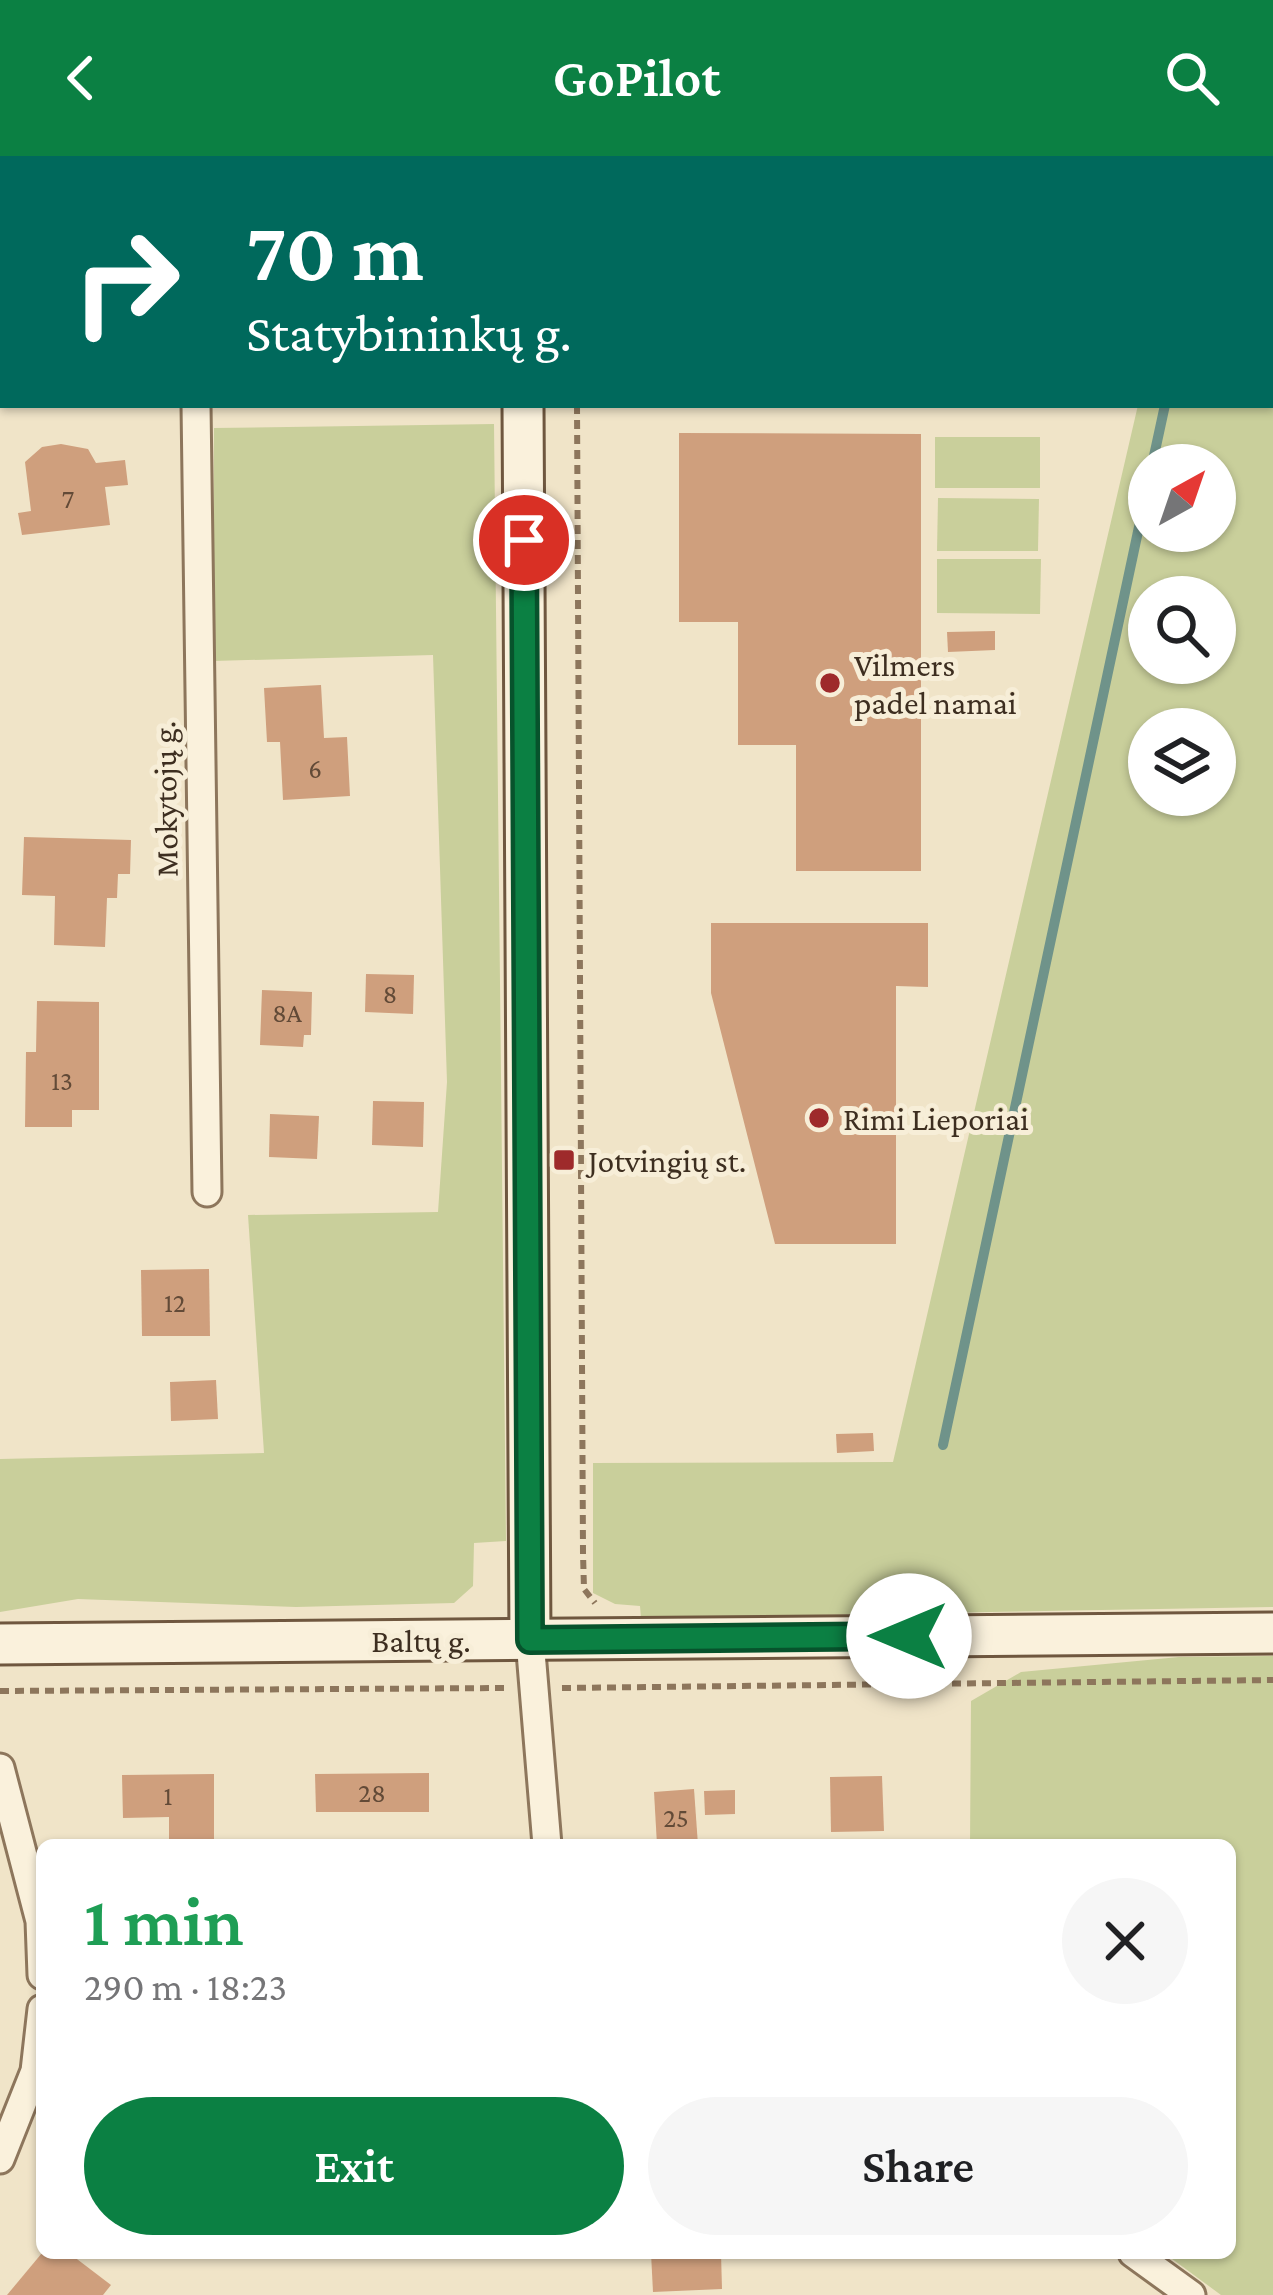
<!DOCTYPE html>
<meta charset="utf-8">
<style>
body{margin:0;font-family:"Crimson Pro",serif;background:#f6f6f6;color:#202124;height:100vh;display:flex;flex-direction:column;font-size:45px;white-space:nowrap}
*{box-sizing:border-box;margin:0}
p{font-size:39px;color:#757577}
.icon{flex:none;width:66px;height:66px;fill:none;stroke:currentColor;stroke-width:2;stroke-linecap:round;stroke-linejoin:round}
.map{position:relative;flex:1;overflow:hidden}
.sheet{position:absolute;left:36px;top:1683px;width:1200px;height:420px;display:flex;flex-direction:column;background:#fff;border-radius:18px;box-shadow:0 3px 9px #0004}
.sheet>*{flex:none}
.banner{position:absolute;left:0px;top:0px;width:1275px;height:252px;box-shadow:0 3px 9px #0004;background:#00695c;color:#fff;overflow:hidden}
.needle{width:78px;rotate:40deg}
.tools{position:absolute;left:1128px;top:288px;display:grid;gap:24px}
.tools a{display:grid;place-items:center;width:108px;height:108px;border-radius:50%;background:#fff;box-shadow:0 3px 9px #0004;font-size:60px}
.pin{position:absolute;display:grid;place-items:center;width:102px;height:102px;color:#fff;margin:-51px;border:6px solid #fff;border-radius:50%;box-shadow:0 3px 12px #0007}
.me{position:absolute;width:132px;margin:-66px;rotate:270deg;stroke-linejoin:round;filter:drop-shadow(0 0 9px #0008)}
.turn{display:flex;align-items:center;gap:42px;height:252px;padding:0 48px;font-size:54px}
.turn .icon{width:156px;height:156px;stroke-width:2.5}
.turn b{display:block;font-size:84px;line-height:102px}
.round{display:grid;place-items:center;flex:none;width:126px;height:126px;border-radius:63px;background:#f6f6f6}
.headline{display:flex;align-items:center;justify-content:space-between;height:204px;padding:0 48px}
h1{font-size:72px;font-weight:600;line-height:90px;color:#1e9e55}
.action{display:flex;gap:24px;margin-top:auto;padding:24px 48px}
.action a{flex:1;height:138px;border-radius:72px;background:#0b8043;color:#fff;font-size:48px;font-weight:600;line-height:138px;text-align:center}
.action a+a{background:#f6f6f6;color:#202124}
header{display:flex;justify-content:space-between;align-items:center;height:156px;padding:0 48px;background:#0b8043;color:#fff;font-size:54px;font-weight:600}
.map>svg:first-child{display:block}
.green{fill:#c9cf9b;fill-rule:evenodd}
.lines{fill:none;stroke-linecap:round;stroke-linejoin:round}
.stream{stroke:#6f938a;stroke-width:10}
.building{fill:#cf9f7d}
.street-casing{stroke:#8d765c;stroke-width:33}
.secondary-casing{stroke:#6f573f;stroke-width:45}
.path{stroke:#8d765c;stroke-width:6;stroke-dasharray:9 6;stroke-linecap:butt}
.street{stroke:#faf1dc;stroke-width:27}
.secondary{stroke:#faf1dc;stroke-width:39}
.route-casing{stroke:#07532c;stroke-width:30}
.route{stroke:#0b8043;stroke-width:21}
.poi-dot{fill:#9e2a2b;stroke:#f7eed8;stroke-width:4.5}
.labels{text-anchor:middle;dominant-baseline:central;stroke-width:10;stroke-linejoin:round;paint-order:stroke}
.number-label{font-size:27px;fill:#624a37}
.poi-label{font-size:33px;fill:#3d2e20;stroke:#f7eed8;text-anchor:start}
.street-label{font-size:33px;fill:#3d2e20;stroke:#f7eed8}
</style>
<header><svg class="icon" aria-label="back" viewBox="0 0 24 24"><path d="M15 5l-7 7 7 7"/></svg>GoPilot<svg class="icon" aria-label="search" viewBox="0 0 24 24"><circle cx="10" cy="10" r="6"/><path d="M15 15l6 6"/></svg></header>
<div class="map">
<svg width="1273" height="2139" viewBox="0 0 1273 2139">
<rect width="100%" height="100%" fill="#f0e4c8"/>
<!-- green -->
<g class="green">
<path d="M1180 0H1273V1451L641 1462 640 1450 615 1448 593 1437V1307L893 1306 1138 249H1272V3ZM1149 309H1215V375H1149ZM1215 441V507H1149V441ZM1149 573H1215V639H1149Z"/>
<polygon points="494,268 506,1385 474,1387 473,1430 454,1447 296,1451 78,1443 0,1456 0,1303 264,1297 248,1059 438,1056 447,926 433,499 213,505 214,272"/>
<rect x="935" y="281" width="105" height="51"/>
<polygon points="938,342 1039,343 1038,395 937,395"/>
<polygon points="937,403 1041,403 1040,458 937,457"/>
<polygon points="1273,1500 1273,2139 1221,2139 1164,2097 1230,2097 1230,1689 970,1689 971,1545 1021,1516 1179,1501"/>
</g>
<g class="lines">
<!-- stream -->
<g class="stream">
<polyline points="1217,3 1218,0"/>
<polyline points="1152,309 1165,249"/>
<polyline points="943,1289 1149,324"/>
</g>
</g>
<!-- building -->
<g class="building">
<polygon points="679,277 921,278 921,715 796,715 796,589 738,589 738,466 679,466"/>
<polygon points="61,288 88,293 96,307 125,304 128,329 105,331 110,369 22,379 18,357 31,355 25,306 42,291"/>
<polygon points="995,475 995,494 948,496 947,476"/>
<polygon points="321,529 324,582 347,581 350,640 283,644 280,586 267,586 264,532"/>
<polygon points="24,681 131,684 130,718 118,718 117,742 107,742 105,791 54,789 55,740 22,739"/>
<polygon points="711,767 928,767 928,831 896,830 896,1088 775,1088 711,837"/>
<polygon points="366,818 414,819 413,858 365,856"/>
<polygon points="262,834 312,836 311,879 304,879 303,891 260,889"/>
<polygon points="37,845 99,846 99,954 72,954 72,971 25,971 26,896 36,896"/>
<polygon points="373,945 424,946 423,991 372,989"/>
<polygon points="270,958 319,960 317,1003 269,1001"/>
<polygon points="209,1113 210,1180 142,1180 141,1114"/>
<polygon points="216,1224 218,1263 171,1265 170,1226"/>
<polygon points="873,1277 874,1295 837,1297 836,1278"/>
<polygon points="429,1617 429,1656 316,1656 315,1618"/>
<polygon points="214,1618 214,1689 169,1689 169,1661 123,1662 122,1619"/>
<polygon points="882,1620 884,1675 831,1676 830,1621"/>
<polygon points="694,1633 698,1689 657,1689 654,1636"/>
<polygon points="735,1634 735,1658 705,1659 704,1635"/>
<polygon points="42,2097 69,2097 111,2129 103,2139 7,2139"/>
<polygon points="651,2097 721,2097 722,2133 653,2136"/>
</g>
<g class="lines">
<!-- street casing -->
<g class="street-casing">
<g id="street">
<polyline points="207,3 207,0"/>
<polyline points="196,249 207,1036"/>
<polyline points="530,1484 547,1689"/>
<polyline points="0,1612 40,1765 42,1819"/>
<polyline points="0,2003 35,1915 42,1853"/>
<polyline points="1133,2097 1191,2139"/>
</g>
</g>
<!-- secondary casing -->
<g class="secondary-casing">
<g id="secondary">
<polyline points="520,0 520,3"/>
<polyline points="523,249 530,1484"/>
<polyline points="0,1488 1273,1477"/>
</g>
</g>
<!-- path -->
<g class="path">
<polyline points="575,0 575,3"/>
<polyline points="577,249 583,1397 584,1433 595,1447"/>
<polyline points="562,1532 1273,1524"/>
<polyline points="0,1535 506,1532"/>
</g>
<!-- street -->
<use href="#street" class="street"/>
<!-- secondary -->
<use href="#secondary" class="secondary"/>
</g>
<g class="lines">
<!-- route casing -->
<g class="route-casing">
<polyline id="route" points="524,384 530,1484 909,1480"/>
</g>
<!-- route -->
<use href="#route" class="route"/>
</g>
<!-- markers -->
<g class="poi-dot">
<circle cx="830" cy="527" r="12"/>
<circle cx="819" cy="962" r="12"/>
<rect x="552" y="992" width="24" height="24" rx="6"/>
</g>
<g class="labels">
<!-- number labels -->
<g class="number-label">
<text x="68" y="343">7</text>
<text x="315" y="613">6</text>
<text x="390" y="838">8</text>
<text x="287" y="857">8A</text>
<text x="62" y="925">13</text>
<text x="175" y="1147">12</text>
<text x="372" y="1637">28</text>
<text x="168" y="1640">1</text>
<text x="676" y="1662">25</text>
</g>
<!-- poi labels -->
<g class="poi-label">
<text x="854" y="508">Vilmers<tspan x="854" dy="38">padel namai</tspan></text>
<text x="843" y="962">Rimi Lieporiai</text>
<text x="588" y="1004">Jotvingių st.</text>
</g>
<!-- street labels -->
<g class="street-label">
<text transform="translate(165 643) rotate(-91)">Mokytojų g.</text>
<text x="421" y="1484">Baltų g.</text>
</g>
</g>
</svg>
<div class="tools">
<a><svg class="needle" viewBox="-14 -14 28 28"><path d="M0-13l5 13h-10z" fill="#e53935"/><path d="M0 13l5-13h-10z" fill="#757577"/></svg></a>
<a><svg class="icon" aria-label="search" viewBox="0 0 24 24"><circle cx="10" cy="10" r="6"/><path d="M15 15l6 6"/></svg></a>
<a><svg class="icon" aria-label="layers" viewBox="0 0 24 24"><path d="M12 4l9 5-9 5-9-5zM3 14l9 5 9-5"/></svg></a>
</div>
<div class="pin" style="left:524px;top:384px;background:#d93025"><svg class="icon" aria-label="arrive" viewBox="0 0 24 24"><path d="M6 21V4h12l-3 4 3 4H6"/></svg></div>
<svg class="me" style="left:909px;top:1480px" viewBox="-20 -20 40 40"><circle r="19" fill="#fff"/><path d="M0-13L10 11 0 6-10 11z" fill="#0b8043"/></svg>
<div class="banner">
<div class="turn"><svg class="icon" aria-label="right" viewBox="0 0 24 24"><path d="M7 20v-9h11M14 6l5 5-5 5"/></svg><div><b>70 m</b>Statybininkų g.</div></div>
</div>
<section class="sheet">
<div class="headline"><div><h1>1 min</h1><p>290 m · 18:23</p></div><a class="round"><svg class="icon" aria-label="close" viewBox="0 0 24 24"><path d="M6 6l12 12M18 6L6 18"/></svg></a></div>
<div class="action"><a>Exit</a><a>Share</a></div>
</section>
</div>
